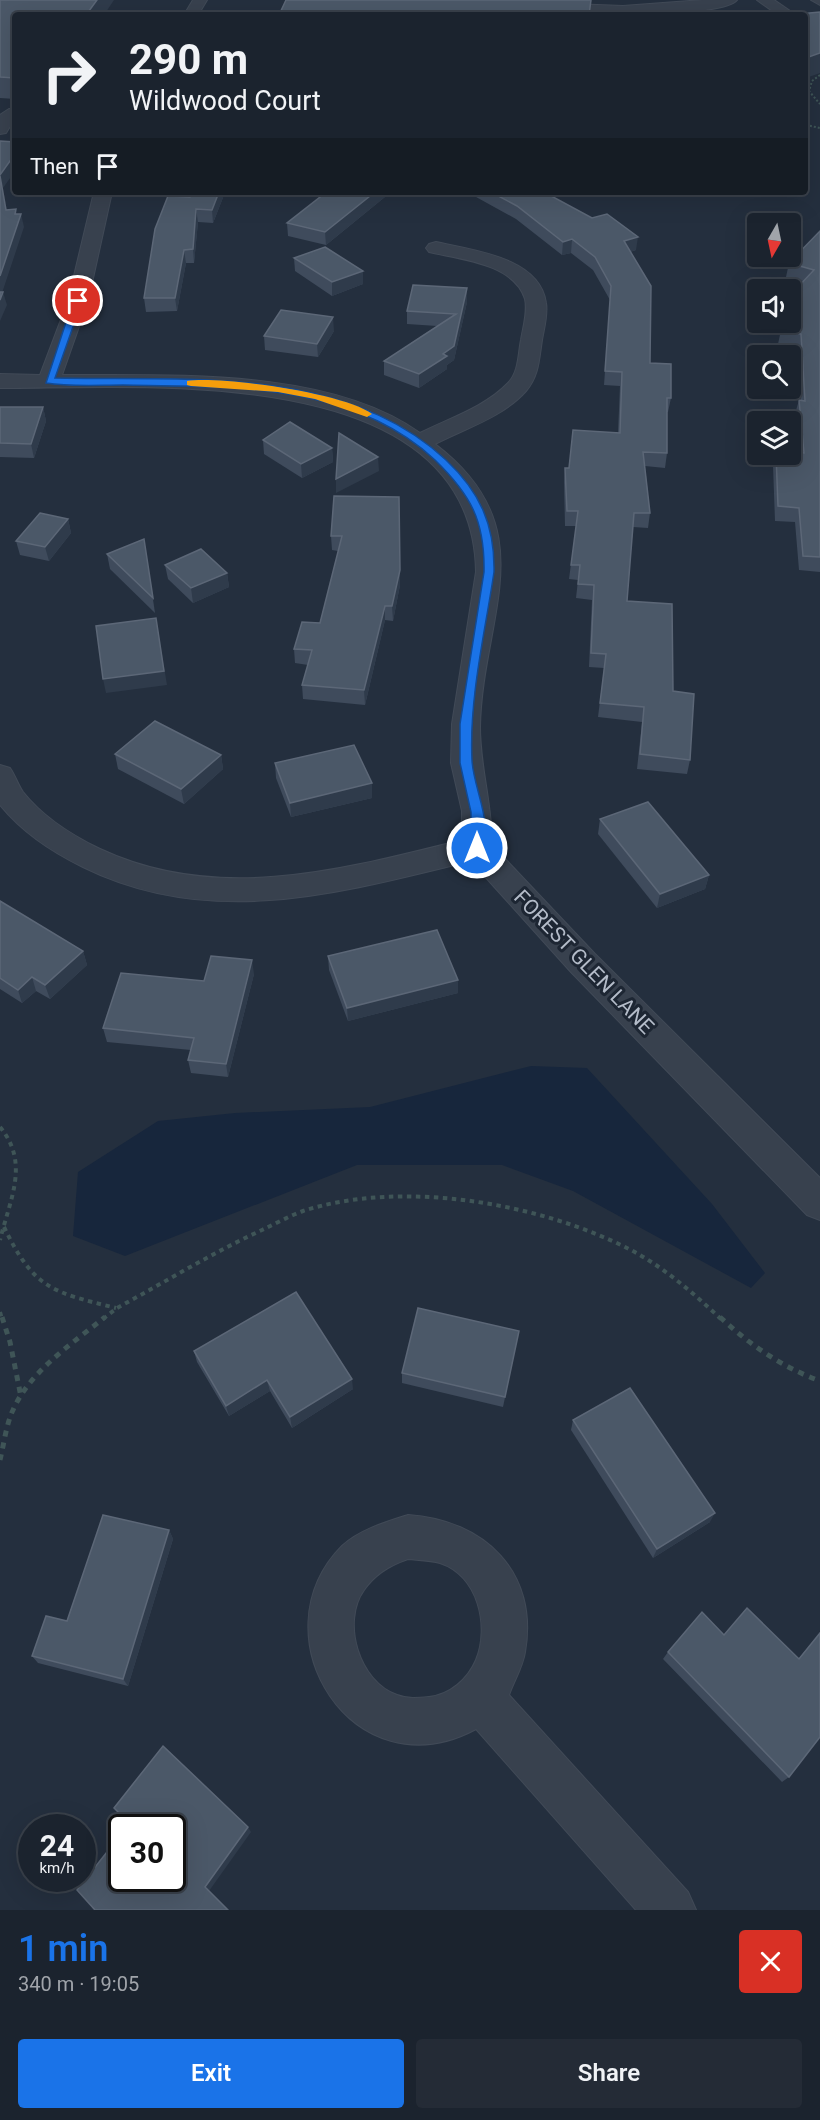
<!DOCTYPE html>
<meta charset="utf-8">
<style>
body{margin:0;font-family:Roboto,sans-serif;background:#242b36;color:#f1f3f6;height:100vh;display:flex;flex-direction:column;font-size:22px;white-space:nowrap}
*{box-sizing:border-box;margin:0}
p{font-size:20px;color:#a0a4aa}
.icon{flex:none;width:33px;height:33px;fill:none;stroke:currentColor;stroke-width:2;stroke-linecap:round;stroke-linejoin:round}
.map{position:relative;height:1910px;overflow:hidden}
.details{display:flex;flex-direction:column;background:#1b232e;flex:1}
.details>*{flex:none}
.hud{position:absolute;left:12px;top:12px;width:796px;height:183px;border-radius:6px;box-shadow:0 6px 24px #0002,0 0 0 2px #39404a;background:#1b232e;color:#f1f3f6;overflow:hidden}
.needle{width:39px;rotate:189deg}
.fabs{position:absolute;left:747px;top:213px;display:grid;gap:12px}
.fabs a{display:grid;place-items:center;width:54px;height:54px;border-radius:6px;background:#1b232e;box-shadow:0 6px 24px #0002,0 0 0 2px #39404a;font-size:30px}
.speed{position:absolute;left:18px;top:1814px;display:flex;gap:12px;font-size:30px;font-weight:700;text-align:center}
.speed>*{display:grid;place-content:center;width:78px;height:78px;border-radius:50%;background:#1b232e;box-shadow:0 6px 24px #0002,0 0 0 2px #39404a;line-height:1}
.speed small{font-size:15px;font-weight:400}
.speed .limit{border:3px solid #111;border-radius:9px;background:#fff;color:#111}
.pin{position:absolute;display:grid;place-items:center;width:51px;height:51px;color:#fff;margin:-26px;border:3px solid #fff;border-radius:50%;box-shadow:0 2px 6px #0007}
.me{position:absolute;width:66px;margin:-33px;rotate:0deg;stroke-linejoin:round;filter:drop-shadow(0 0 4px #0008)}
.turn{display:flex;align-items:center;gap:21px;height:126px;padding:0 18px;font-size:27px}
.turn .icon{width:78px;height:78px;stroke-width:2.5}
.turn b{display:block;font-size:42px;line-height:51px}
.then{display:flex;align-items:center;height:57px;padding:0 18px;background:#0003;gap:12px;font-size:22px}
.round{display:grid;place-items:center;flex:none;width:63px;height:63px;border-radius:6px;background:#242b36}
.overview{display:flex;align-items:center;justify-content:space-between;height:102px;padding:0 18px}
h1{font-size:36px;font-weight:600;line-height:45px;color:#1a73e8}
.primary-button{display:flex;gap:12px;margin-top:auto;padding:12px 18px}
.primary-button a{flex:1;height:69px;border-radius:6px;background:#1a73e8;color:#fff;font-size:24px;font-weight:600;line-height:69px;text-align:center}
.primary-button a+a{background:#242b36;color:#f1f3f6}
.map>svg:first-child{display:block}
.water{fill:#17263c}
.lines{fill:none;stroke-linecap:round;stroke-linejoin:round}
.minor-casing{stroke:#414a57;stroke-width:2}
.path-far2{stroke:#3f5557;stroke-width:2;stroke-dasharray:2 2;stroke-linecap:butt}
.path-far1{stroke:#3f5557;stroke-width:4;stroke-dasharray:4.5 4.5;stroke-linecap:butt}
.path{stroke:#3f5557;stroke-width:5;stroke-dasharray:6 6;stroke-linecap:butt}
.minor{fill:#38414e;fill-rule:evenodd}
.wall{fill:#3f4b5c}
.shaded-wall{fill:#2f3b4b}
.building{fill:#4b5868;stroke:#5c6777;stroke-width:1.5}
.route{fill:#1a73e8;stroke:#114b97;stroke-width:1.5}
.slow{fill:#f59e0b}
.labels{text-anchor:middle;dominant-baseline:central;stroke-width:6;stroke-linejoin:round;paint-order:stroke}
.street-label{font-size:21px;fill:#b4bcc9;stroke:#1d2633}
</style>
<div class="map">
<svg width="820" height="1910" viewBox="0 0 820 1910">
<rect width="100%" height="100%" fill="#242f3e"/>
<!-- water -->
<polygon class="water" points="531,1066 587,1068 712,1204 765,1273 751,1288 573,1191 502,1165 357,1165 125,1256 73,1236 78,1172 158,1121 235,1113 370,1107"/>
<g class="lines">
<!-- minor casing -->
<g class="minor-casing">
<g id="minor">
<polygon points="193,0 207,0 198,15 184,15"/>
<path d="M703 0H737C720 19 575 13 545 11L538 7 545 3 623 6Z"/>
<polygon points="757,0 774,0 796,15 778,15"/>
<polygon points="811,0 820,0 820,5"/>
<polygon points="9,109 15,110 15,118 6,133 0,134 0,115"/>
<path d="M94 192H112L88 301 62 375C171 376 328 367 420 433 450 418 485 407 508 383 519 372 518 354 521 340 523 327 528 312 525 299 514 263 458 259 429 252L426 248 429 244 436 242C471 250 540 257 546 303 548 315 544 328 542 340 539 359 539 376 526 391 503 417 464 429 435 444 547 529 482 616 480 727 480 768 492 803 492 845L595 954 820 1178V1220L807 1215 571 972 471 861C340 893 211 930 83 867 52 852 22 832 0 805V765L10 768C15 775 18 785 23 792 42 816 73 836 100 849 217 904 342 870 462 840V811L451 763 452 724 476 572C473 360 144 388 0 388V374L40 375 68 301Z"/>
<path d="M408 1515C484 1520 539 1572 525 1652 523 1666 514 1681 509 1695L688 1892 696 1910H636L476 1729C353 1795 254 1635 342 1546 359 1530 386 1522 408 1515ZM408 1559C418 1560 430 1560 440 1563 478 1575 490 1626 476 1660 468 1679 450 1695 429 1697 418 1698 407 1699 397 1695 359 1682 341 1622 364 1590 375 1574 390 1565 408 1559Z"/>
</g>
</g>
<!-- path-far2 -->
<g class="path-far2">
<polyline points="820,75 812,81 809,91 820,104"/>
<polyline points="806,125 820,128"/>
</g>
<!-- path-far1 -->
<g class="path-far1">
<path d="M0 1127C30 1163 10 1199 0 1240"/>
<path d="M4 1227C34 1289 52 1292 116 1308"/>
<polyline points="0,1312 2,1319"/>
<path d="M103 1319 117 1308C165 1282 212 1253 262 1230 275 1224 289 1216 303 1211 402 1179 540 1203 631 1250 665 1268 693 1293 721 1319"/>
</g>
<!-- path -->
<g class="path">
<polyline points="2,1317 10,1342 21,1397"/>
<path d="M720 1317C750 1345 782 1367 820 1381"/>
<path d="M0 1460C4 1444 6 1425 13 1410 30 1371 73 1343 105 1317"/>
</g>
<!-- minor -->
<use href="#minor" class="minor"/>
</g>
<!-- wall -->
<g class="wall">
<polygon points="0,0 15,15 15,99 0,98"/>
<polygon points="331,192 391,192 326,245 288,236 287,223"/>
<polygon points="467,192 544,192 636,250 630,252 650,363 671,398 668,412 667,412 667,453 665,468 645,466 650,513 648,528 633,527 627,601 673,691 690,760 687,774 637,769 642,722 598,717 604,668 589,667 592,600 576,598 578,580 569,579 576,526 565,526 564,482 565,468 569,468 618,433 620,386 604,385 610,300 593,270 571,253 562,255 516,219"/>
<polygon points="224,195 213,223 198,222 194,263 186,263 177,311 146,312 144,298 190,197"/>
<polygon points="820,231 820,572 799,570 795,522 775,521 773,465 775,454 790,454 799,452 795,414 799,400 801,400 798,347 778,344 781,330 803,281 786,277 789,263"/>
<polygon points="294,258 363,284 332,296 295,271"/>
<polygon points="467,288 467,302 454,360 447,365 447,369 419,388 384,375 384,361 437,326 407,324 407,311"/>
<polygon points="334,331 318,357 265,350 264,336"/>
<polygon points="0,407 43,407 46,421 34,458 0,457"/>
<polygon points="263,440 332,448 333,462 302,478 264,454"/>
<polygon points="334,496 400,585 393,621 385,620 365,705 303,699 302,685 308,665 295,663 294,649 320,623 338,551 332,550 331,536"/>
<polygon points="68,519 71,533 49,561 20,555 16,541"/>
<polygon points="144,539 155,613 110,569 107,554"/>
<polygon points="165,565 227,573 229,587 193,603 168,579"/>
<polygon points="115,754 221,755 223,769 184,804 118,769"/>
<polygon points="275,763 372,798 291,817 276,778"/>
<polygon points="600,819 709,875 705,889 657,908 598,834"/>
<polygon points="0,901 83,951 87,965 50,999 36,991 22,1003 0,989"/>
<polygon points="328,956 458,980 458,993 348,1021 329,970"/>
<polygon points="254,974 228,1077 191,1073 188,1060 191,1050 107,1042 103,1028 204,981"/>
<polygon points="519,1331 503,1407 402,1383 402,1373"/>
<polygon points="194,1351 353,1389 292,1428 270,1391 229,1416 197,1362"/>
<polygon points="573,1420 710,1522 653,1558 571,1430"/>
<polygon points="169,1530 173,1539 128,1686 38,1663 32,1656 67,1621"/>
<polygon points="820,1633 789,1777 782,1782 663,1659 668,1652 724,1635 799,1658"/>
</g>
<!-- shaded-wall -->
<g class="shaded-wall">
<polygon points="97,0 114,0 104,15 86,15"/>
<polygon points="820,53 820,73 806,78 806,58"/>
<polygon points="15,154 15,171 3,188 9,223 0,175"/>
<polygon points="219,192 224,192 224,195 213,223 212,210"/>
<polygon points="375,192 391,192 326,245 325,232"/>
<polygon points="16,209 18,222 21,214 24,227 0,299 0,276"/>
<polygon points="196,209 198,222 194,263 193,249"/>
<polygon points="638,237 636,250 622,254 624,241"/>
<polygon points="572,239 571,253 562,255 563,242"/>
<polygon points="184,250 186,263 177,311 175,298"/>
<polygon points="363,271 363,284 332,296 332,282"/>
<polygon points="467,288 467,302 454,360 447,365 447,369 419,388 419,374 443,354"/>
<polygon points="3,292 7,305 0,321 0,300"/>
<polygon points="333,317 334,331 318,357 317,344"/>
<polygon points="43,407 46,421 34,458 31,444"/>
<polygon points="332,448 333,462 302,478 301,464"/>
<polygon points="378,457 379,471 336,493 336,479"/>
<polygon points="68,519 71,533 49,561 45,547"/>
<polygon points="400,570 400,585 393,621 392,606"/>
<polygon points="227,573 229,587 193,603 191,588"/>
<polygon points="385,606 385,620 365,705 364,690"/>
<polygon points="156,618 167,685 106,693 103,679"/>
<polygon points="221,755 223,769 184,804 181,789"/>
<polygon points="372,783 372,798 291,817 290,803"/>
<polygon points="709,875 705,889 657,908 660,894"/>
<polygon points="83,951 87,965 50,999 45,985"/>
<polygon points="252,960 254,974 228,1077 226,1064"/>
<polygon points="32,977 36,991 22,1003 18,990"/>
<polygon points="458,980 458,993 348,1021 347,1008"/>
<polygon points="352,1379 353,1389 292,1428 290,1417"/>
<polygon points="267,1380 270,1391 229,1416 226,1406"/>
<polygon points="715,1513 710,1522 653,1558 657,1549"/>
<polygon points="169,1530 173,1539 128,1686 123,1679"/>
<polygon points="248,1827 251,1832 209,1891 205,1887"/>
</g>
<!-- building -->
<g class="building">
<polygon points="0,0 97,0 86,15 15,15 15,78 0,77"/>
<polygon points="286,0 591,0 589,15 279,15"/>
<polygon points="820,12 820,53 806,58 806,15 788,15"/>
<polygon points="0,141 15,142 15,154 0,175"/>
<polygon points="0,176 6,210 16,209 15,214 21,214 0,276"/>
<polygon points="192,192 219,192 212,210 196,209 193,249 184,250 175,298 144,298 155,229 168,196 190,197"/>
<polygon points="331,192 375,192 325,232 287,223 324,194"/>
<polygon points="491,192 544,192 592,218 607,214 638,237 624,241 651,286 650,363 671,364 671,398 667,398 667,453 643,452 650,513 634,513 627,601 672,604 673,691 694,694 690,760 640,754 644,707 600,703 606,654 591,653 594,585 578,584 580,565 571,565 578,511 567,511 565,468 569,468 573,430 620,433 622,372 605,371 611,286 595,257 572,239 563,242 517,206"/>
<polygon points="820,231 820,557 803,556 799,508 778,506 776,454 790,454 790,452 804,453 799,400 805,401 801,334 781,330 784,322 790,322 790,306 798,287 814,270 789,263"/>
<polygon points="325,247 363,271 332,282 294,258"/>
<polygon points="413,285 467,288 454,346 443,354 447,356 419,374 384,361 456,314 407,311"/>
<polygon points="0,292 3,292 0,300"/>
<polygon points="281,310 333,317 317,344 264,336"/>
<polygon points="0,407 43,407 31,444 0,443"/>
<polygon points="290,422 332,448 301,464 263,440"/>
<polygon points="339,433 378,457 336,479"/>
<polygon points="334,496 399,497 400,570 392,606 385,606 364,690 302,685 312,650 294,649 302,622 320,623 342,536 331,536"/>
<polygon points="40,513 68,519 45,547 16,541"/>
<polygon points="144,539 153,598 107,554"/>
<polygon points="201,549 227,573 191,588 165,565"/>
<polygon points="156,618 164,671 103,679 96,626"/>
<polygon points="155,721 221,755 181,789 115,754"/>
<polygon points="354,745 372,783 290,803 275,763"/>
<polygon points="648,802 709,875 660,894 600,819"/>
<polygon points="0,901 83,951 45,985 32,977 18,990 0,978"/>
<polygon points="437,930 458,980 347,1008 328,956"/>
<polygon points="211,956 252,960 226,1064 188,1060 194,1038 103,1028 121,973 204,981"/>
<polygon points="296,1292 352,1379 290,1417 267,1380 226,1406 194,1351"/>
<polygon points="418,1308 519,1331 505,1397 402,1373"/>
<polygon points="630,1388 715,1513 657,1549 573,1420"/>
<polygon points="103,1515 169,1530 123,1679 32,1656 46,1616 67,1621"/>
<polygon points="747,1608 799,1659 820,1633 820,1737 789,1777 668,1652 702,1612 724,1635"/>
<polygon points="163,1746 248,1827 205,1887 228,1910 95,1910 77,1890 122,1833 122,1878 172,1878 172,1827 127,1827 129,1823 114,1808"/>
</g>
<!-- route -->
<path class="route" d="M78 298 82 301 55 378C184 381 343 364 446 460 480 492 495 525 494 572 485 633 469 698 472 760 473 787 494 825 482 851L477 853 471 848V812L460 763V724L484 572C485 521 471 495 435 460 352 382 229 387 123 385 98 385 70 387 46 383L73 301Z"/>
<!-- slow -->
<path class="slow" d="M187 381C222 376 345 393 372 414L367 417 315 399 278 392 191 386 187 385Z"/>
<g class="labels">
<!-- street labels -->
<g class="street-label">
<text transform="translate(584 962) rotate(46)">FOREST GLEN LANE</text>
</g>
</g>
</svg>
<div class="fabs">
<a><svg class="needle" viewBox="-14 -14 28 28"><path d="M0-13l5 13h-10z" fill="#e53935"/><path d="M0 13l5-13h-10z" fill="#a0a4aa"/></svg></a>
<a><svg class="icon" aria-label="sound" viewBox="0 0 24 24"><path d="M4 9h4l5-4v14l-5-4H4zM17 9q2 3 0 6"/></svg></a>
<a><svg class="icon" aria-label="search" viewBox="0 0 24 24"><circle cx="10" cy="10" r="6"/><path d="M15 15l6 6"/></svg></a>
<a><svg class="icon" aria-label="layers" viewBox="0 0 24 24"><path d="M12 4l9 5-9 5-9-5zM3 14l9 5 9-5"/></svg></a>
</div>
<div class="speed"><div>24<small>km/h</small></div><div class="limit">30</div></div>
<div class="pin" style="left:78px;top:301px;background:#d93025"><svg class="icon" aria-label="arrive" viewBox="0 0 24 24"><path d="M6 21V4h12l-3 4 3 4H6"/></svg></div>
<svg class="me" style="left:477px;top:848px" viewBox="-20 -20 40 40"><circle r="17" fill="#1a73e8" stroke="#fff" stroke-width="3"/><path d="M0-11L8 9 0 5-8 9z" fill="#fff"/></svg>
<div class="hud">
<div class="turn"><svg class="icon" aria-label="right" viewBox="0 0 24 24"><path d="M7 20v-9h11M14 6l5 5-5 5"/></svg><div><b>290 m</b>Wildwood Court</div></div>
<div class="then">Then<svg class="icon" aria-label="arrive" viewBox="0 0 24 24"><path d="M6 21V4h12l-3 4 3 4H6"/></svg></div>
</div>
</div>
<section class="details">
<div class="overview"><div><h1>1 min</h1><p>340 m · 19:05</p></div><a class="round" style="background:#d93025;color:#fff"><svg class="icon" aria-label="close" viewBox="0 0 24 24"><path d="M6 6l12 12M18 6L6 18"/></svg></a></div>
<div class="primary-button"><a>Exit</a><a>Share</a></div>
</section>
